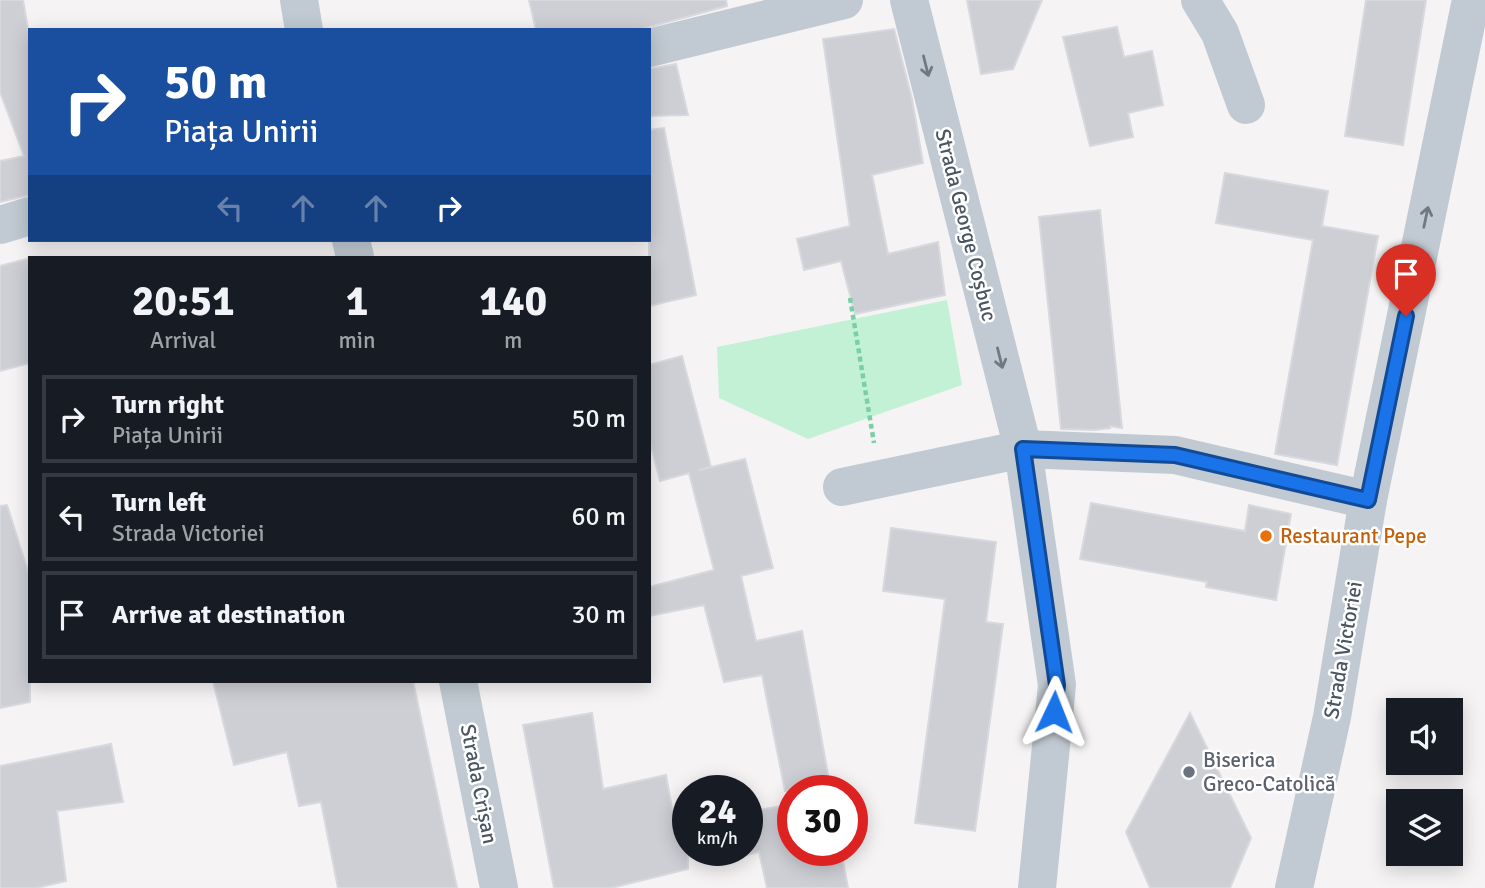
<!DOCTYPE html>
<meta charset="utf-8">
<style>
body{margin:0;font-family:Signika,sans-serif;background:#20242c;color:#f1f3f6;height:100vh;display:flex;flex-direction:column;font-size:26px;white-space:nowrap}
*{box-sizing:border-box;margin:0}
p{font-size:23px;color:#9ea1a6}
.icon{flex:none;width:38px;height:38px;fill:none;stroke:currentColor;stroke-width:2;stroke-linecap:round;stroke-linejoin:round}
.map{position:relative;flex:1;overflow:hidden}
.panel{position:absolute;left:28px;top:256px;width:623px;height:427px;display:flex;flex-direction:column;background:#171b24;border-radius:0px;box-shadow:0 4px 18px #0003}
.panel>*{flex:none}
.guide{position:absolute;left:28px;top:28px;width:623px;height:214px;border-radius:0px;box-shadow:0 4px 18px #0003;background:#1a4fa0;color:#fff;overflow:hidden}
.buttons{position:absolute;left:1386px;top:698px;display:grid;gap:14px}
.buttons a{display:grid;place-items:center;width:77px;height:77px;border-radius:0px;background:#171b24;box-shadow:0 4px 18px #0003;font-size:35px}
.speed{position:absolute;left:672px;top:775px;display:flex;gap:14px;font-size:35px;font-weight:700;text-align:center}
.speed>*{display:grid;place-content:center;width:91px;height:91px;border-radius:50%;background:#171b24;box-shadow:0 4px 18px #0003;line-height:1}
.speed small{font-size:18px;font-weight:400}
.speed .limit{border:10px solid #d22;background:#fff;color:#111}
.pin{position:absolute;display:grid;place-items:center;width:60px;height:60px;color:#fff;margin:-72px -30px;border-radius:50% 50% 50% 0;rotate:-45deg;box-shadow:0 0 7px #0007}
.pin .icon{rotate:45deg}
.me{position:absolute;width:77px;margin:-38px;rotate:2deg;stroke-linejoin:round;filter:drop-shadow(0 0 5px #0008)}
.turn{display:flex;align-items:center;gap:24px;height:147px;padding:0 21px;font-size:32px}
.turn .icon{width:91px;height:91px;stroke-width:2.5}
.turn b{display:block;font-size:49px;line-height:60px}
.lanes{display:flex;align-items:center;height:66px;padding:0 21px;background:#0003;justify-content:center;gap:35px;direction:ltr}
.lanes .off{opacity:.35}
.eta{display:flex;justify-content:space-evenly;align-items:center;height:119px;text-align:center}
.eta b{font-size:42px;font-weight:800;line-height:49px}
ul{padding:0;list-style:none}
li{display:flex;align-items:center;gap:21px;height:88px;margin:0 14px 10px;padding:0 7px;border:4px solid #363941;border-radius:0px}
li div{flex:1}
li b{display:block;font-size:26px}
li em{font-style:normal}
.map>svg:first-child{display:block}
.green{fill:#c3f1d5}
.building{fill:#cdcfd5;stroke:#d7d9de;stroke-width:2}
.lines{fill:none;stroke-linecap:round;stroke-linejoin:round}
.path{stroke:#7ad0a6;stroke-width:4.5;stroke-dasharray:5 3.5;stroke-linecap:butt}
.minor{stroke:#c1cad2;stroke-width:38}
.oneway{stroke:#6e7983}
.route-casing{stroke:#114b97;stroke-width:18}
.route{stroke:#1a73e8;stroke-width:12}
.food-dot{fill:#e8710a;stroke:#fff;stroke-width:2.5}
.worship-dot{fill:#6b7280;stroke:#fff;stroke-width:2.5}
.labels{text-anchor:middle;dominant-baseline:central;stroke-width:5;stroke-linejoin:round;paint-order:stroke}
.street-label{font-size:21px;fill:#4a5661;stroke:#fff}
.food-label{font-size:21px;fill:#c56008;stroke:#fff;text-anchor:start}
.worship-label{font-size:21px;fill:#5b616d;stroke:#fff;text-anchor:start}
</style>
<div class="map">
<svg width="1485" height="888" viewBox="0 0 1485 888">
<rect width="100%" height="100%" fill="#f5f3f3"/>
<!-- green -->
<polygon class="green" points="947,300 962,385 808,439 719,398 717,347"/>
<!-- building -->
<g class="building">
<polygon points="0,0 23,0 30,40 30,195 0,202 0,161 24,156 0,92"/>
<polygon points="529,0 726,0 727,6 638,30 536,30"/>
<polygon points="967,0 1042,0 1013,69 981,74"/>
<polygon points="1366,0 1426,0 1403,145 1345,136"/>
<polygon points="1117,27 1124,57 1152,51 1163,105 1128,113 1133,137 1090,146 1063,37"/>
<polygon points="894,29 912,99 923,163 872,175 888,254 938,242 945,295 855,314 841,261 804,270 797,239 850,226 823,39"/>
<polygon points="676,64 688,115 649,116 649,69"/>
<polygon points="664,128 696,295 649,306 649,130"/>
<polygon points="1225,173 1328,191 1322,226 1378,236 1337,465 1275,454 1313,240 1216,223"/>
<polygon points="1100,210 1122,428 1110,426 1110,428 1094,430 1061,429 1039,217"/>
<polygon points="30,258 30,363 0,371 0,266"/>
<polygon points="682,356 711,467 699,470 745,459 773,568 741,576 756,641 802,631 831,791 785,791 762,675 724,682 704,605 649,616 649,587 714,570 689,473 660,481 649,438 649,365"/>
<polygon points="1091,503 1245,531 1249,505 1291,514 1276,600 1206,587 1207,582 1080,559"/>
<polygon points="7,505 30,578 30,702 0,708 0,506"/>
<polygon points="891,528 996,542 986,622 1003,624 975,831 915,823 945,599 883,591"/>
<polygon points="213,681 413,681 457,888 338,888 321,802 299,806 287,752 234,765"/>
<polygon points="592,713 603,789 666,775 675,825 688,823 688,869 611,888 554,888 523,725"/>
<polygon points="1190,713 1251,838 1230,888 1150,888 1126,832"/>
<polygon points="111,744 123,802 57,811 66,881 36,888 0,888 0,766"/>
<polygon points="793,804 793,850 841,850 848,888 767,888 759,852 747,855 747,812"/>
</g>
<g class="lines">
<!-- path -->
<polyline class="path" points="850,298 874,443"/>
<!-- minor -->
<g class="minor">
<polyline points="299,0 304,30"/>
<polyline points="909,0 1023,449 1057,685 1037,888"/>
<polyline points="1200,0 1220,33 1246,105"/>
<polyline points="649,48 844,0"/>
<polyline points="0,225 30,216"/>
<polyline points="351,240 355,257"/>
<polyline points="842,487 1023,449 1175,455 1368,500"/>
<polyline points="458,681 499,888"/>
<polyline points="1294,888 1332,717 1368,500 1471,0"/>
</g>
</g>
<!-- one-way arrows -->
<defs><path id="oneway-shaft" d="M-6 0H5M1.5-3L5.5 0L1.5 3" fill="none" stroke-width="1.6" stroke-linecap="round" stroke-linejoin="round" transform="scale(1.75)"/></defs>
<g class="oneway">
<use href="#oneway-shaft" transform="translate(926 66) rotate(76)"/>
<use href="#oneway-shaft" transform="translate(1426 217) rotate(-78)"/>
<use href="#oneway-shaft" transform="translate(1000 358) rotate(76)"/>
</g>
<g class="lines">
<!-- route casing -->
<g class="route-casing">
<polyline id="route" points="1054,712 1057,685 1023,449 1175,455 1368,500 1406,316"/>
</g>
<!-- route -->
<use href="#route" class="route"/>
</g>
<!-- markers -->
<circle class="food-dot" cx="1266" cy="536" r="7"/>
<circle class="worship-dot" cx="1189" cy="772" r="7"/>
<g class="labels">
<!-- street labels -->
<g class="street-label">
<text transform="translate(966 225) rotate(76)">Strada George Coșbuc</text>
<text transform="translate(1343 650) rotate(-80)">Strada Victoriei</text>
<text transform="translate(479 784) rotate(79)">Strada Crișan</text>
</g>
<!-- food labels -->
<g class="food-label">
<text x="1280" y="536">Restaurant Pepe</text>
</g>
<!-- worship labels -->
<g class="worship-label">
<text x="1203" y="760">Biserica<tspan x="1203" dy="24">Greco-Catolică</tspan></text>
</g>
</g>
</svg>
<div class="buttons">
<a><svg class="icon" aria-label="sound" viewBox="0 0 24 24"><path d="M4 9h4l5-4v14l-5-4H4zM17 9q2 3 0 6"/></svg></a>
<a><svg class="icon" aria-label="layers" viewBox="0 0 24 24"><path d="M12 4l9 5-9 5-9-5zM3 14l9 5 9-5"/></svg></a>
</div>
<div class="speed"><div>24<small>km/h</small></div><div class="limit">30</div></div>
<div class="pin" style="left:1406px;top:316px;background:#d93025"><svg class="icon" aria-label="arrive" viewBox="0 0 24 24"><path d="M6 21V4h12l-3 4 3 4H6"/></svg></div>
<svg class="me" style="left:1054px;top:712px" viewBox="-20 -20 40 40"><path d="M0-17L14 15 0 8-14 15z" fill="#1a73e8" stroke="#fff" stroke-width="4"/></svg>
<div class="guide">
<div class="turn"><svg class="icon" aria-label="right" viewBox="0 0 24 24"><path d="M7 20v-9h11M14 6l5 5-5 5"/></svg><div><b>50 m</b>Piața Unirii</div></div>
<div class="lanes"><svg class="icon off" aria-label="left" viewBox="0 0 24 24"><path d="M17 20v-9H6M10 6l-5 5 5 5"/></svg><svg class="icon off" aria-label="ahead" viewBox="0 0 24 24"><path d="M12 20V5M6 11l6-6 6 6"/></svg><svg class="icon off" aria-label="ahead" viewBox="0 0 24 24"><path d="M12 20V5M6 11l6-6 6 6"/></svg><svg class="icon" aria-label="right" viewBox="0 0 24 24"><path d="M7 20v-9h11M14 6l5 5-5 5"/></svg></div>
</div>
<section class="panel">
<div class="eta">
<div><b>20:51</b><p>Arrival</p></div>
<div><b>1</b><p>min</p></div>
<div><b>140</b><p>m</p></div>
</div>
<ul>
<li><svg class="icon" aria-label="right" viewBox="0 0 24 24"><path d="M7 20v-9h11M14 6l5 5-5 5"/></svg><div><b>Turn right</b><p>Piața Unirii</p></div><em>50 m</em></li>
<li><svg class="icon" aria-label="left" viewBox="0 0 24 24"><path d="M17 20v-9H6M10 6l-5 5 5 5"/></svg><div><b>Turn left</b><p>Strada Victoriei</p></div><em>60 m</em></li>
<li><svg class="icon" aria-label="arrive" viewBox="0 0 24 24"><path d="M6 21V4h12l-3 4 3 4H6"/></svg><div><b>Arrive at destination</b></div><em>30 m</em></li>
</ul>
</section>
</div>
